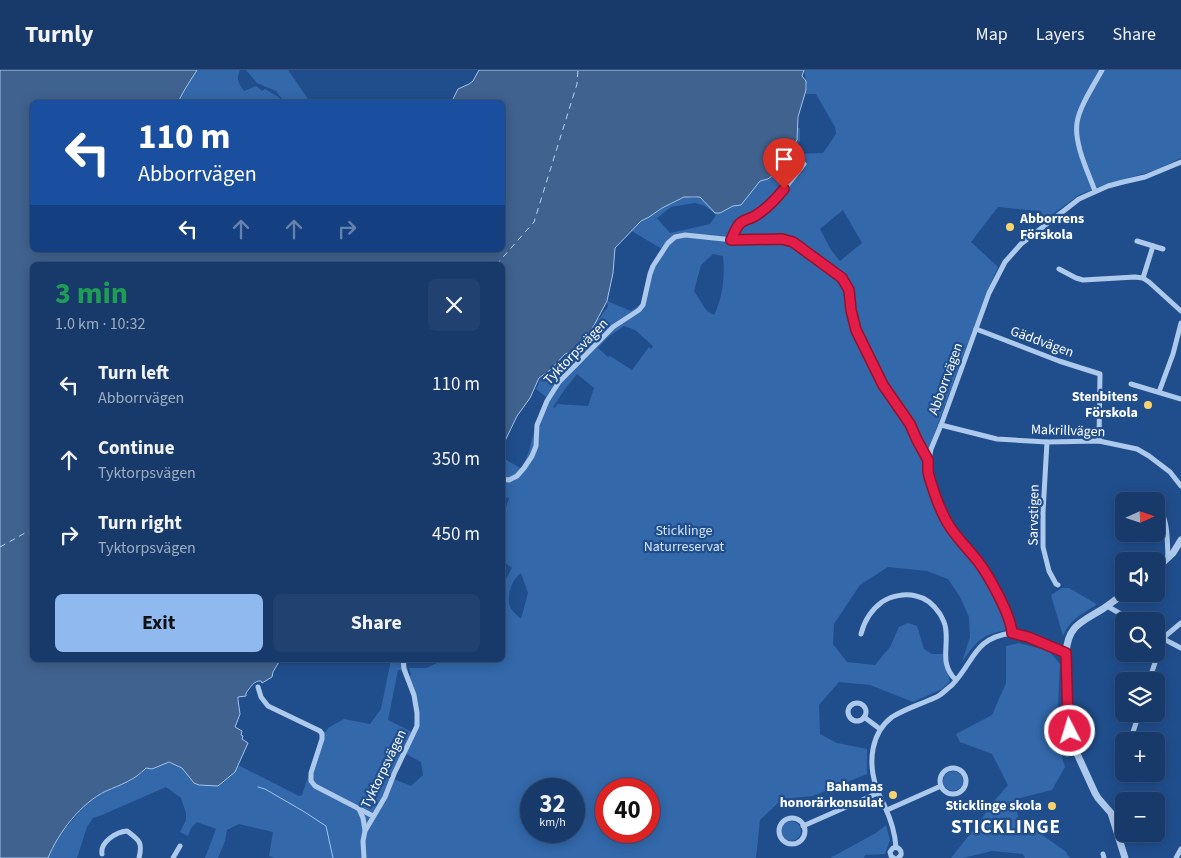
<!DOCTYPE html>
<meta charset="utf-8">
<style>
body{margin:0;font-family:"Source Sans 3",sans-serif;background:#214170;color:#f1f3f6;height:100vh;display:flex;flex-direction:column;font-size:19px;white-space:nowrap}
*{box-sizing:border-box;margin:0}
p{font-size:16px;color:#9fadc1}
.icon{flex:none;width:28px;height:28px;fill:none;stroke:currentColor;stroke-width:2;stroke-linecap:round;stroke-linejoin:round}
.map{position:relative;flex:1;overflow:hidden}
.side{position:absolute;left:30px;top:192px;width:475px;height:400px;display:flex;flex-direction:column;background:#183a6a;border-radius:8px;box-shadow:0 2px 12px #0003,0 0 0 1px #36547e}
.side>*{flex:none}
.guide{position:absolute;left:30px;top:30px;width:475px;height:152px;border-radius:8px;box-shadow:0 2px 12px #0003,0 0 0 1px #36547e;background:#1a4fa0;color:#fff;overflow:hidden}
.needle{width:32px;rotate:87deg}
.tools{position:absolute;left:1115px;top:422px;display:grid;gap:10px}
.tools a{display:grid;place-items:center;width:50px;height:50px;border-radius:8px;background:#183a6a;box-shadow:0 2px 12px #0003,0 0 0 1px #36547e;font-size:25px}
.speed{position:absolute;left:520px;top:708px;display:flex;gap:10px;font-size:25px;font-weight:700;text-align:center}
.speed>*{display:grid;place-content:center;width:65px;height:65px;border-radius:50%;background:#183a6a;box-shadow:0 2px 12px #0003,0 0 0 1px #36547e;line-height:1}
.speed small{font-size:12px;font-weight:400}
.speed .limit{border:8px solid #d22;background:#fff;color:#111}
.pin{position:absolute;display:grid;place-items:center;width:42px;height:42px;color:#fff;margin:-51px -21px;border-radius:50% 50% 50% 0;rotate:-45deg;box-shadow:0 0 5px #0007}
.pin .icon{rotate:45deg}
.me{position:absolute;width:55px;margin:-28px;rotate:355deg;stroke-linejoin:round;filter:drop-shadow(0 0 4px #0008)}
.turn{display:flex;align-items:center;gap:18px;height:105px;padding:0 25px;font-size:22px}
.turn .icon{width:65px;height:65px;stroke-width:2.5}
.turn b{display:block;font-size:35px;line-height:42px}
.lanes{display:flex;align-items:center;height:48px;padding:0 25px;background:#0003;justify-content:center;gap:25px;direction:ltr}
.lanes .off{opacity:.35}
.round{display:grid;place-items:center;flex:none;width:52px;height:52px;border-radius:8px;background:#214170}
.headline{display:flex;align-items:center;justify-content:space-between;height:85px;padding:0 25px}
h1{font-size:30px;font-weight:700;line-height:38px;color:#1e9e55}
.primary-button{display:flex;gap:10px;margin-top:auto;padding:10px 25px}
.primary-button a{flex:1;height:58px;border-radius:8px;background:#90b9f0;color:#111;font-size:20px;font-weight:700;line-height:58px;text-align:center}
.primary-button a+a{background:#214170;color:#f1f3f6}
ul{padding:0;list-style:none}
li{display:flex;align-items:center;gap:15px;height:75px;padding:0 25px}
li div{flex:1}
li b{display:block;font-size:19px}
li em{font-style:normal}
header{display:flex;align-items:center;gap:30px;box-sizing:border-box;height:70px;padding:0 25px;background:#183a6a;border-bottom:1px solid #36547e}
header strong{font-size:24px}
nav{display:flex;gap:28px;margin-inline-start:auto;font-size:18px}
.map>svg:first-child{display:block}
.green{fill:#3368aa;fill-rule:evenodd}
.water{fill:#40628f;stroke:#a1c4ed}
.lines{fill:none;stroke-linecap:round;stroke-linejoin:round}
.stream{stroke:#a1c4ed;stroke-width:1}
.ferry{stroke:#b9d3f3;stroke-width:1;stroke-dasharray:6 5;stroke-linecap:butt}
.minor{stroke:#adc9ec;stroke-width:5}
.tertiary{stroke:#adc9ec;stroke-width:7}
.route-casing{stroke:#92132f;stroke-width:12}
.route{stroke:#e11d48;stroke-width:9}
.poi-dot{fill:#f9d36e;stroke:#204e8d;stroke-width:2}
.labels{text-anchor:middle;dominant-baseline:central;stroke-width:4.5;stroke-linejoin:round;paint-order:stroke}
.poi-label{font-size:14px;font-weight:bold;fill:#fff;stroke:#204e8d;text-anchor:end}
.street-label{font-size:14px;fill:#fff;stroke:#204e8d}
.park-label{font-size:14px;fill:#d3e4f9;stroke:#204e8d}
.district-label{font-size:19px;font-weight:bold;letter-spacing:1px;fill:#fff;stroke:#204e8d}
</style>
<header>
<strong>Turnly</strong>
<nav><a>Map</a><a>Layers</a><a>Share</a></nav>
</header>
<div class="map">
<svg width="1181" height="788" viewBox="0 0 1181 788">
<rect width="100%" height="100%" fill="#204e8d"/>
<!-- green -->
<g class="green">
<path d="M197 0H240C236 9 238 13 244 21L256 16 262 21 265 19 280 28 282 32H178L185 19Z"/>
<polygon points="246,0 288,0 310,32 284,32 276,21 257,13"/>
<path d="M804 0H1181V88L1160 98 1146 103 1106 114 1079 125 1046 149 1040 141 998 137 971 172 998 197 986 224 925 389C924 416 940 450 957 471 965 481 974 489 981 500 991 516 1000 534 1008 552V560C981 564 977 571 962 592L970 567 969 547 960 527 948 509 927 501 888 497 860 515 834 554 833 574 847 592 875 595 890 577 899 557 908 553 917 556 924 579 932 584H944L945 597 950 611 942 619 913 632 870 615 839 612 819 635 820 664 837 673 867 679V704L813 726 782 729 760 750 756 788H275L269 786 273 762 239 754 227 760 225 771 218 788H205L216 759 197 752 191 758 188 766 180 762 186 750V743L181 728 166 717 102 745 93 748 87 757 77 788H48L56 771 65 759 86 734 104 722 131 710 141 704 146 698 166 693 240 696 299 726 302 725 323 661 326 662 328 658 344 649 370 654 381 639 391 590H407V596L409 606 411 605 409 598H426L437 593 438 590H502L503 520 506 509 512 498 503 491V447L509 428 503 427V416L504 415H503V388L522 399 529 381 536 354 546 327 536 319 542 307 545 306 549 303H550L551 298 560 291 573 286 596 255 595 252 597 249 600 248 605 240H606L608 236 607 231 631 241 642 233 648 206 662 179 630 160 639 152 642 151 643 147 683 126 689 127V128H697L701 126 716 135 798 58H800V71L796 75V84L823 83 836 64 835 57 816 24H806L807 17ZM695 133 705 136 716 145 710 154 670 163 657 148 671 137ZM843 140 862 173 840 191 831 180 820 159ZM713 184 723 186C725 204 723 228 714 245L707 241 694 221 701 195ZM624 256 635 260 653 276 651 279 649 277 632 300 610 286 608 287 598 278 608 267ZM577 304 594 318 588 336 557 334 555 338 553 337 565 319ZM521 503 528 523 521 549C518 546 512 541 510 537 506 526 512 509 521 503ZM398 600H402L412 627 416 648 412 662 388 650ZM406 684 421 692 423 705 411 716 394 709ZM531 719H574V761H531ZM606 719H649V761H606Z"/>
<path d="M1062 518H1069L1095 533 1096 535C1081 545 1070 549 1063 566L1051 525Z"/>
<path d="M1019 573 1049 581 1060 594C1059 628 1054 664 1065 697L1052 720 1016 729 1018 748 1065 781 1070 788H1025L1023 784 992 781 963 788H951L982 749 989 737 1008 715 992 684 960 672 956 664 992 645 1006 613V576Z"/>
<circle cx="953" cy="711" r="10"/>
<circle cx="791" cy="761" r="10"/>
<polygon points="886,755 890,770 885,784 865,785 864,788 830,788 876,763"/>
</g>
<!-- water -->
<path class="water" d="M0 0H197L185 19 178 32H32V180H502V32H453L452 31 458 19 469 14 473 11 479 0H804L802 6 806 11V20L798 47 797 70 791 78 789 84 777 98 773 105 768 109 760 111 741 135 733 136 720 143H715C710 137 705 133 700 127H684L662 138 649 147 641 151 615 178 613 203 607 231 592 259 576 278 571 282 565 284 549 301 539 308 530 328 517 346 503 375 502 195H32V590H280L273 602 272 607 262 613 261 611C254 610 250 618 246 623V626L238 627V630L240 644 235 657 242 661 241 665 243 666 242 669 248 673 235 702 218 716 199 715 194 713 182 698 169 692 152 699 146 698C135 710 120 715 106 721 81 733 58 763 48 788H0Z"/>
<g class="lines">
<!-- stream -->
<polyline class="stream" points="258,717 265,719 303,741 326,756 333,788"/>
<!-- ferry -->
<g class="ferry">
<polyline points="496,195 534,152 577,14 578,0"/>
<polyline points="0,477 32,459"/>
</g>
<!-- minor -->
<g class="minor">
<path d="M1095 121C1088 102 1074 74 1077 53 1079 37 1094 15 1102 0"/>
<polyline points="731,170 738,156 744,150 752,148 769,136 776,130 804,94"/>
<polyline points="1137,171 1163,179"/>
<polyline points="1059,199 1076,208 1083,210 1135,207 1143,208 1149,212 1181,241"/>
<polyline points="1143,208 1153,176"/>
<polyline points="976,259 1059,291 1100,304 1099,371"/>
<polyline points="1131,314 1181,329"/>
<polyline points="1159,322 1173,284 1181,253"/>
<polyline points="941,355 997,369 1047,372 1099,371 1137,379 1149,386 1170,402 1181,416"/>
<polyline points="1047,372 1043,442 1043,477 1049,501 1056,514 1058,515"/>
<polyline points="502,409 509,410 517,406 524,398 532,386 536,376 537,355 540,348 547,331 559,312 613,257 639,240 643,235 650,204 653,196 668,173 675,167 685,165 733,170 782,169 793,172 842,208 849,220 851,240 856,260 883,315 910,354 917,370 928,390"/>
<polyline points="1125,431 1127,430 1140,431"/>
<path d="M1156 436C1169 446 1167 472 1168 488"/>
<polyline points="1123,460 1123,436 1124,432"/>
<polyline points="1107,536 1133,551"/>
<path d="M861 564C864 552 871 540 882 532 891 526 905 523 916 526 927 528 934 535 940 544 942 548 944 551 945 555 950 575 938 593 956 610"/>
<polyline points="1156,565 1181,578"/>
<path d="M1066 583 1028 567 1012 563C1011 545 988 504 977 490 968 479 957 469 950 457 940 442 934 423 929 406L928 395 931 379 941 355 989 223 1005 192 1021 174 1079 129 1108 116 1123 112 1145 107 1181 92"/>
<polyline points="1149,611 1163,568 1181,553"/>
<polyline points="258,617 261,627 268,636 320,661 322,664 322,669 311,703 311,711 315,716 373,746"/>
<circle cx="857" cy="642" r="9"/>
<polyline points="864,647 880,659"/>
<polyline points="1130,671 1139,644"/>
<circle cx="953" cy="711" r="13"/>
<polyline points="1118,706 1124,691"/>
<polyline points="359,739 363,748 365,760"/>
<polyline points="887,740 941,716"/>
<circle cx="792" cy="761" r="13"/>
<polyline points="803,756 878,723"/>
<path d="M896 777C895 763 891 750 885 737 882 730 878 724 876 716 868 692 871 663 892 647 903 640 915 636 927 631 931 629 936 628 940 625 944 622 948 618 952 615 975 591 973 568 1012 563"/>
<path d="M102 784C100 772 116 762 127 761 139 770 143 772 139 788"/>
<polyline points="1103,784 1104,788"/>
<polyline points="173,788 180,776"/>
<polyline points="364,788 363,771 365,761 385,727 394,704 417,656 417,643 414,625 404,599 403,590"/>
<path d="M894 788 891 786 890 782 893 778C898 776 902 780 901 785L898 788"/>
<polyline points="1176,788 1181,779"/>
</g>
<!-- tertiary -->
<g class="tertiary">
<polyline points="1156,499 1173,483 1181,470"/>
<path d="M1124 524C1116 529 1109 535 1101 540 1080 553 1068 556 1066 583L1068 649 1070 661 1074 677 1095 723 1098 728 1111 743 1125 788"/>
</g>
</g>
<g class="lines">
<!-- route casing -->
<g class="route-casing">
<path id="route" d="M784 119C775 130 767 139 755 146 749 150 742 149 738 156 735 160 733 166 731 170L782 169 793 172 842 208 849 220 851 240 856 260 883 315 910 354 917 370 928 390V401L929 406C934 423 940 442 950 457 958 469 968 479 977 490 988 504 1011 545 1012 563L1028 567 1066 583 1068 649 1070 661"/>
</g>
<!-- route -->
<use href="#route" class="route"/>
</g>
<!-- markers -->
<g class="poi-dot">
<circle cx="1010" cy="157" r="5"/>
<circle cx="1148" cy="335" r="5"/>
<circle cx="893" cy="725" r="5"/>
<circle cx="1052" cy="736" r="5"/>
</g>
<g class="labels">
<!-- poi labels -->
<g class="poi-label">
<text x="1020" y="149" text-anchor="start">Abborrens<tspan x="1020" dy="16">Förskola</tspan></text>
<text x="1138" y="327">Stenbitens<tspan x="1138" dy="16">Förskola</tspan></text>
<text x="883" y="717">Bahamas<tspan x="883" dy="16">honorärkonsulat</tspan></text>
<text x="1042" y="736">Sticklinge skola</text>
</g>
<!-- street labels -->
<g class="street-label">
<text transform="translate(1042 272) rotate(20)">Gäddvägen</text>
<text transform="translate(576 282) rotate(-46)">Tyktorpsvägen</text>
<text transform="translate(946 309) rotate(-70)">Abborrvägen</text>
<text transform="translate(1068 361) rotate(2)">Makrillvägen</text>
<text transform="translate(1034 445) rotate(-89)">Sarvstigen</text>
<text transform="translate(384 699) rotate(-64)">Tyktorpsvägen</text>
</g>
<!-- park labels -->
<g class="park-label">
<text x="684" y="461">Sticklinge<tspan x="684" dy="16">Naturreservat</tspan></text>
</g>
<!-- district labels -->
<g class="district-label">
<text x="1006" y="757">STICKLINGE</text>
</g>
</g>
</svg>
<div class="tools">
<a><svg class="needle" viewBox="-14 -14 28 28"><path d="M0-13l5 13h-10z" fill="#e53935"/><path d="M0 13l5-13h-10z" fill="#9fadc1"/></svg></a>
<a><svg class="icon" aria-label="sound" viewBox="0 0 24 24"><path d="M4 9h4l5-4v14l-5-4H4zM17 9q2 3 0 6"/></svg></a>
<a><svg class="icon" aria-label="search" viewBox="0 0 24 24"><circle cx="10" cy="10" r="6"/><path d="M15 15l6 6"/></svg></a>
<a><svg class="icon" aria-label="layers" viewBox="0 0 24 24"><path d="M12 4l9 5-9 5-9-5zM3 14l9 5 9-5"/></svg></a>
<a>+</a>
<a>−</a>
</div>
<div class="speed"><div>32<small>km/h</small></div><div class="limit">40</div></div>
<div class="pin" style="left:784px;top:119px;background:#d93025"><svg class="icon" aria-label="arrive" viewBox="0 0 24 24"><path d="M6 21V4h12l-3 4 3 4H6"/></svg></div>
<svg class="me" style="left:1070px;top:661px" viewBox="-20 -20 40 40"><circle r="17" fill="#e11d48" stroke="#fff" stroke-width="3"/><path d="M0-11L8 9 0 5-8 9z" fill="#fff"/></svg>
<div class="guide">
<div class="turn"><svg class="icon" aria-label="left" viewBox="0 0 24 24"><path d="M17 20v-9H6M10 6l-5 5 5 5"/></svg><div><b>110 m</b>Abborrvägen</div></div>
<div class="lanes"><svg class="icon" aria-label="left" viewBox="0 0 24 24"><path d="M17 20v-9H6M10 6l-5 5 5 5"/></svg><svg class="icon off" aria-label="ahead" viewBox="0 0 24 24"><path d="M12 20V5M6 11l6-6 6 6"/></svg><svg class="icon off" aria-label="ahead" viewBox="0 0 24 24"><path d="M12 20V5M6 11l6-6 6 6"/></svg><svg class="icon off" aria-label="right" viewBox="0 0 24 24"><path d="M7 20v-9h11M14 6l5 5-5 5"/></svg></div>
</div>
<section class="side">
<div class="headline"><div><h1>3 min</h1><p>1.0 km · 10:32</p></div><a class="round"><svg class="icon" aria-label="close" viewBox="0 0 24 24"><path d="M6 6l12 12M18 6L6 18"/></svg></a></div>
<ul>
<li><svg class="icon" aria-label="left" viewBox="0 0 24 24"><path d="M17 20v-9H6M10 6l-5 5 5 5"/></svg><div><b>Turn left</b><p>Abborrvägen</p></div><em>110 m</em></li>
<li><svg class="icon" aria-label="ahead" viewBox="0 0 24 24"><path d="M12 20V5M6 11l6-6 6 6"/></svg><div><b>Continue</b><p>Tyktorpsvägen</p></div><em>350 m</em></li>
<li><svg class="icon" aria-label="right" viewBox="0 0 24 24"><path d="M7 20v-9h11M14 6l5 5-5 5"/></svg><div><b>Turn right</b><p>Tyktorpsvägen</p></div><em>450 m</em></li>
</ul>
<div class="primary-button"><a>Exit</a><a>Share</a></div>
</section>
</div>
